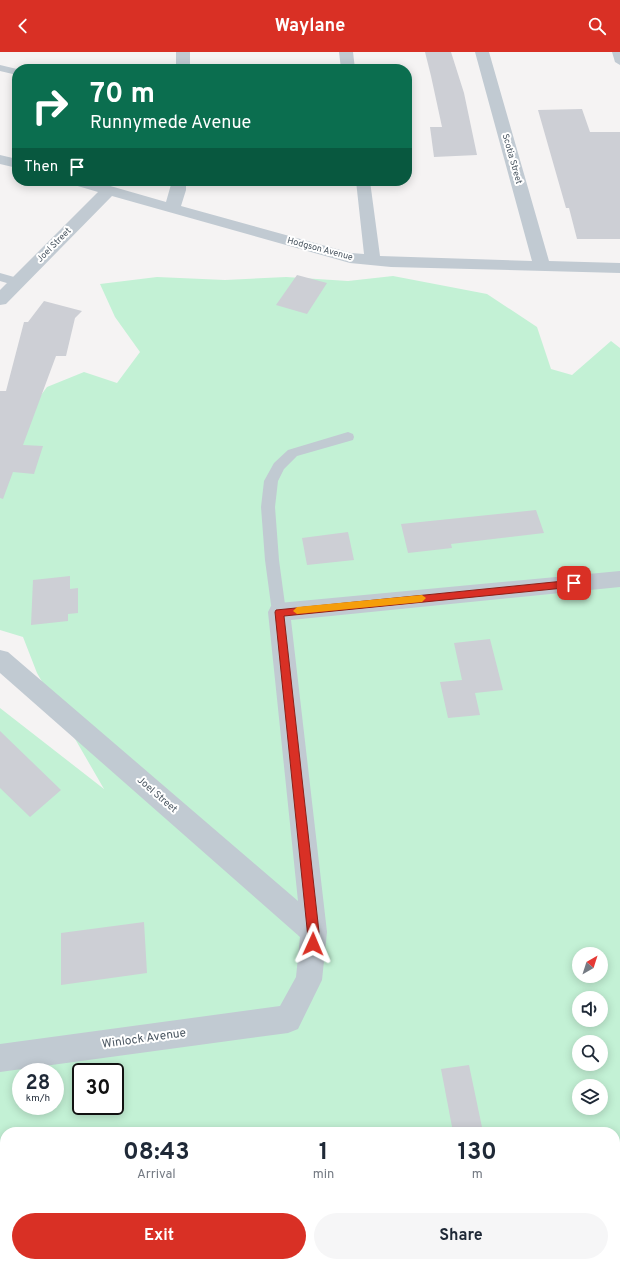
<!DOCTYPE html>
<style>
body{margin:0;font-family:Overpass,sans-serif;background:#f6f6f7;color:#1f2937;height:100vh;display:flex;flex-direction:column;font-size:15px;white-space:nowrap}
*{box-sizing:border-box;margin:0}
p{font-size:13px;color:#747a83}
.icon{flex:none;width:22px;height:22px;fill:none;stroke:currentColor;stroke-width:2;stroke-linecap:round;stroke-linejoin:round}
.map{position:relative;flex:1;overflow:hidden}
.sheet{position:absolute;left:0px;top:1075px;width:620px;height:140px;display:flex;flex-direction:column;background:#fff;border-radius:16px 16px 0 0;box-shadow:0 2px 10px #0003}
.sheet>*{flex:none}
.guide{position:absolute;left:12px;top:12px;width:400px;height:122px;border-radius:16px;box-shadow:0 2px 10px #0003;background:#0b6e4f;color:#fff;overflow:hidden}
.needle{width:26px;rotate:39deg}
.tools{position:absolute;left:572px;top:895px;display:grid;gap:8px}
.tools a{display:grid;place-items:center;width:36px;height:36px;border-radius:50%;background:#fff;box-shadow:0 2px 10px #0003;font-size:20px}
.speed{position:absolute;left:12px;top:1011px;display:flex;gap:8px;font-size:20px;font-weight:700;text-align:center}
.speed>*{display:grid;place-content:center;width:52px;height:52px;border-radius:50%;background:#fff;box-shadow:0 2px 10px #0003;line-height:1}
.speed small{font-size:10px;font-weight:400}
.speed .limit{border:2px solid #111;border-radius:6px;background:#fff;color:#111}
.pin{position:absolute;display:grid;place-items:center;width:34px;height:34px;color:#fff;margin:-17px;border-radius:8px;box-shadow:0 2px 6px #0006}
.me{position:absolute;width:44px;margin:-22px;rotate:1deg;stroke-linejoin:round;filter:drop-shadow(0 0 3px #0008)}
.turn{display:flex;align-items:center;gap:14px;height:84px;padding:0 12px;font-size:18px}
.turn .icon{width:52px;height:52px;stroke-width:2.5}
.turn b{display:block;font-size:28px;line-height:34px}
.then{display:flex;align-items:center;height:38px;padding:0 12px;background:#0003;gap:8px;font-size:15px}
.eta{display:flex;justify-content:space-evenly;align-items:center;height:68px;text-align:center}
.eta b{font-size:24px;font-weight:700;line-height:28px}
.cta{display:flex;gap:8px;margin-top:auto;padding:8px 12px}
.cta a{flex:1;height:46px;border-radius:24px;background:#d93025;color:#fff;font-size:16px;font-weight:700;line-height:46px;text-align:center}
.cta a+a{background:#f6f6f7;color:#1f2937}
header{display:flex;justify-content:space-between;align-items:center;height:52px;padding:0 12px;background:#d93025;color:#fff;font-size:18px;font-weight:700}
.map>svg:first-child{display:block}
.green{fill:#c3f1d5;fill-rule:evenodd}
.building{fill:#cdcfd5}
.lines{fill:none;stroke-linecap:round;stroke-linejoin:round}
.service{fill:#c1cad2;fill-rule:evenodd}
.minor{fill:#c1cad2;fill-rule:evenodd}
.route{fill:#d93025;stroke:#8d1f18}
.slow{fill:#f59e0b}
.labels{text-anchor:middle;dominant-baseline:central;stroke-width:4;stroke-linejoin:round;paint-order:stroke}
.far-street-label{font-size:9px;fill:#4a5661;stroke:#fff}
.street-label{font-size:10px;fill:#4a5661;stroke:#fff}
.near-street-label{font-size:12px;fill:#4a5661;stroke:#fff}
</style>
<header><svg class="icon" aria-label="back" viewBox="0 0 24 24"><path d="M15 5l-7 7 7 7"/></svg>Waylane<svg class="icon" aria-label="search" viewBox="0 0 24 24"><circle cx="10" cy="10" r="6"/><path d="M15 15l6 6"/></svg></header>
<div class="map">
<svg width="620" height="1215" viewBox="0 0 620 1215">
<rect width="100%" height="100%" fill="#f5f3f3"/>
<!-- green -->
<path class="green" d="M393 224 487 242 537 275 551 317 572 323 611 289 620 296V1215H0V656L104 737 37 621 23 585 0 578V398L47 335 84 320 117 331 140 300 115 265 100 232 157 225 225 228 286 225 348 229ZM579 902H601V924H579ZM579 946H601V968H579ZM579 990H601V1012H579ZM21 1020H55V1054H21ZM81 1020H115V1054H81ZM579 1034H601V1056H579ZM5 1080H615V1210H5Z"/>
<!-- building -->
<g class="building">
<polygon points="425,0 451,0 464,41 477,103 434,105 430,75 442,75 431,24"/>
<polygon points="582,57 590,80 620,80 620,187 577,187 569,156 566,156 538,58"/>
<polygon points="297,223 327,231 307,262 276,253"/>
<polygon points="44,249 82,259 75,266 66,304 56,304 23,393 43,394 34,422 13,420 3,447 0,446 0,339 6,339 24,270 28,270"/>
<polygon points="536,458 544,481 451,492 452,496 408,501 401,472"/>
<polygon points="348,480 354,508 307,513 302,486"/>
<polygon points="70,524 70,537 78,536 78,561 68,562 68,569 31,573 33,528"/>
<polygon points="490,587 503,638 475,641 480,663 448,666 440,630 462,628 454,591"/>
<polygon points="0,679 61,738 30,765 0,736"/>
<polygon points="144,870 147,921 61,933 61,881"/>
<polygon points="469,1013 483,1080 453,1080 441,1017"/>
</g>
<g class="lines">
<!-- service -->
<g class="service">
<polygon points="612,0 620,0 620,13 615,10"/>
<polygon points="0,13 17,17 17,23 0,19"/>
<polygon points="0,221 21,227 23,230 21,233 17,234 0,229"/>
<polygon points="348,380 353,382 354,385 353,388 297,404 284,417 278,429 275,455 279,508 286,560 284,564 279,566 274,564 272,560 265,508 261,455 264,429 274,411 288,398"/>
</g>
<!-- minor -->
<g class="minor">
<rect x="176" y="0" width="14" height="17"/>
<polygon points="339,0 353,0 355,17 341,17"/>
<polygon points="475,0 489,0 549,209 620,211 620,221 391,215 350,211 112,144 6,252 0,253 0,238 98,140 71,132 69,129 93,129 166,150 172,129 186,129 186,138 181,154 351,201 364,202 356,129 370,129 380,204 532,209"/>
<polygon points="0,103 17,107 17,116 0,112"/>
<polygon points="620,519 620,535 291,568 327,880 322,928 298,977 288,981 0,1020 0,992 280,954 296,925 300,885 0,621 0,598 8,600 298,849 268,560 271,554 279,551"/>
</g>
</g>
<!-- route -->
<polygon class="route" points="574,528 578,531 574,535 284,564 319,880 317,896 313,897 309,896 275,560 276,558"/>
<!-- slow -->
<polygon class="slow" points="422,543 426,546 422,550 297,562 293,559 297,555"/>
<g class="labels">
<!-- far-street labels -->
<g class="far-street-label">
<text transform="translate(512 107) rotate(74)">Scotia Street</text>
<text transform="translate(54 193) rotate(-45)">Joel Street</text>
<text transform="translate(320 197) rotate(15)">Hodgson Avenue</text>
</g>
<!-- street labels -->
<g class="street-label">
<text transform="translate(157 743) rotate(41)">Joel Street</text>
</g>
<!-- near-street labels -->
<g class="near-street-label">
<text transform="translate(144 987) rotate(-8)">Winlock Avenue</text>
</g>
</g>
</svg>
<div class="tools">
<a><svg class="needle" viewBox="-14 -14 28 28"><path d="M0-13l5 13h-10z" fill="#e53935"/><path d="M0 13l5-13h-10z" fill="#747a83"/></svg></a>
<a><svg class="icon" aria-label="sound" viewBox="0 0 24 24"><path d="M4 9h4l5-4v14l-5-4H4zM17 9q2 3 0 6"/></svg></a>
<a><svg class="icon" aria-label="search" viewBox="0 0 24 24"><circle cx="10" cy="10" r="6"/><path d="M15 15l6 6"/></svg></a>
<a><svg class="icon" aria-label="layers" viewBox="0 0 24 24"><path d="M12 4l9 5-9 5-9-5zM3 14l9 5 9-5"/></svg></a>
</div>
<div class="speed"><div>28<small>km/h</small></div><div class="limit">30</div></div>
<div class="pin" style="left:574px;top:531px;background:#d93025"><svg class="icon" aria-label="arrive" viewBox="0 0 24 24"><path d="M6 21V4h12l-3 4 3 4H6"/></svg></div>
<svg class="me" style="left:313px;top:892px" viewBox="-20 -20 40 40"><path d="M0-17L14 15 0 8-14 15z" fill="#d93025" stroke="#fff" stroke-width="4"/></svg>
<div class="guide">
<div class="turn"><svg class="icon" aria-label="right" viewBox="0 0 24 24"><path d="M7 20v-9h11M14 6l5 5-5 5"/></svg><div><b>70 m</b>Runnymede Avenue</div></div>
<div class="then">Then<svg class="icon" aria-label="arrive" viewBox="0 0 24 24"><path d="M6 21V4h12l-3 4 3 4H6"/></svg></div>
</div>
<section class="sheet">
<div class="eta">
<div><b>08:43</b><p>Arrival</p></div>
<div><b>1</b><p>min</p></div>
<div><b>130</b><p>m</p></div>
</div>
<div class="cta"><a>Exit</a><a>Share</a></div>
</section>
</div>
